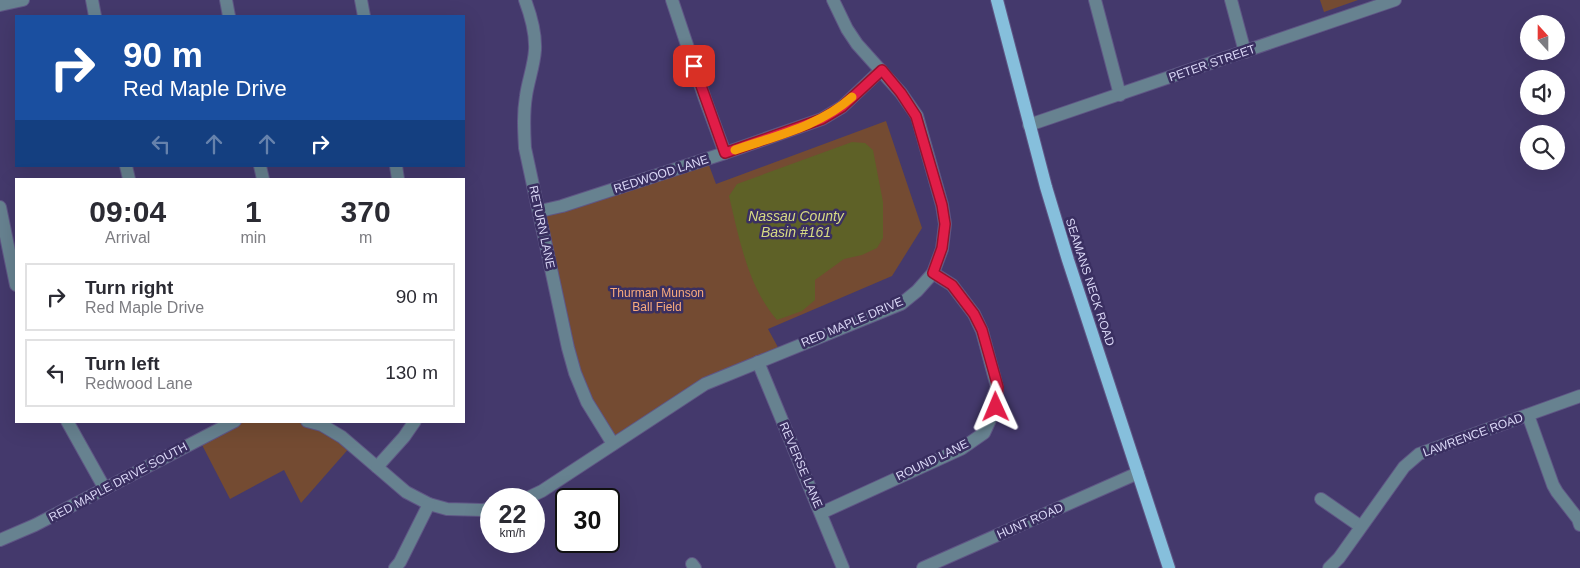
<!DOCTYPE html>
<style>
body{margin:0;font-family:Helvetica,sans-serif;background:#f7f7f7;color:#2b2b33;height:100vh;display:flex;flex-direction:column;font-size:19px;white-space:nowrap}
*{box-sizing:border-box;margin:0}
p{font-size:16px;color:#7c7c81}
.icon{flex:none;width:28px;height:28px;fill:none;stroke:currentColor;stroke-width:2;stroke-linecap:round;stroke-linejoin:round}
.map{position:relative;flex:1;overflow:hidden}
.sheet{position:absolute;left:15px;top:178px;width:450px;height:245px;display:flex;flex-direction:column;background:#fff;border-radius:0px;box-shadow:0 5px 20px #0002}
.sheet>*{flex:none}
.guide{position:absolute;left:15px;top:15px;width:450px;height:152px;border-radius:0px;box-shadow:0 5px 20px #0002;background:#1a4fa0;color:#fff;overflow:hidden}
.needle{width:32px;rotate:339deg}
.fabs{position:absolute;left:1520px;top:15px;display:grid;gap:10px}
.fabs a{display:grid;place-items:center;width:45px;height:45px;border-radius:50%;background:#fff;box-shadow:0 5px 20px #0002;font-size:25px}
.speed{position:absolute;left:480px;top:488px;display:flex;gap:10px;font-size:25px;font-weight:700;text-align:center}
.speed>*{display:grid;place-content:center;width:65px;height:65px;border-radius:50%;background:#fff;box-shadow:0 5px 20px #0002;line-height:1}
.speed small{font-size:12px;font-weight:400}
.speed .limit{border:2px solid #111;border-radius:8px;background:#fff;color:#111}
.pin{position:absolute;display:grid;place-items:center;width:42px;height:42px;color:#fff;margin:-21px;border-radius:10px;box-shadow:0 2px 8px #0006}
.me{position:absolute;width:55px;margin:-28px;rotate:359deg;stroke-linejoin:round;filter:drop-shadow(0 0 4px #0008)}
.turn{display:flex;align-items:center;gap:18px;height:105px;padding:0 25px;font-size:22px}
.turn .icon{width:65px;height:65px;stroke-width:2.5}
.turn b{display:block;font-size:35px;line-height:42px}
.lanes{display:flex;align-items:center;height:48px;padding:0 25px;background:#0003;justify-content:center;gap:25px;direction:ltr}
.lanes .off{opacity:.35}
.eta{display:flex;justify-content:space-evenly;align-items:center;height:85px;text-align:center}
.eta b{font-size:30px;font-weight:600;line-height:35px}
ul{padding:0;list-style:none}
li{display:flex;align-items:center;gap:15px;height:68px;margin:0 10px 8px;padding:0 15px;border:2px solid #e1e1e2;border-radius:0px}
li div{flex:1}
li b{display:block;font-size:19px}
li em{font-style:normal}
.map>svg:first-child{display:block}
.green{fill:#744b32}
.water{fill:#5e6127}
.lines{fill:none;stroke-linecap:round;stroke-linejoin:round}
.minor-casing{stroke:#5f5685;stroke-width:14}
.major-casing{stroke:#5f5685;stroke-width:14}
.minor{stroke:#678290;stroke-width:12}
.major{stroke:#86bfdc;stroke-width:12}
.route-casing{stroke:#92132f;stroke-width:12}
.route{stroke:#e11d48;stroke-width:9}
.slow{stroke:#f59e0b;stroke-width:9}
.labels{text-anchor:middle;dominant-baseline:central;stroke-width:5;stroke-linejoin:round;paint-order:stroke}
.street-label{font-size:12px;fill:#dbd8f7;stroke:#3a2f61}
.park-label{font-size:12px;fill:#f9ab7d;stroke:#3a2f61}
.water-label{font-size:14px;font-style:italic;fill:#d7db84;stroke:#3a2f61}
</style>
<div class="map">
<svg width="1580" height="568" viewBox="0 0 1580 568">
<rect width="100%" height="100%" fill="#44396c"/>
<!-- green -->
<g class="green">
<polygon points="1320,0 1358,0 1324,12"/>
<polygon points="886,121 922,228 892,276 768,329 780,351 702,384 614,441 578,373 542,213 707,160 716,184"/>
<polygon points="235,421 301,421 351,446 301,503 284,470 230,499 200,441"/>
</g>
<!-- water -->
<path class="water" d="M852 142 865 143 873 150 883 202V238L877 248 862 255 844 259 815 280V300L802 311 777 320C748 287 739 238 729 196L737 184Z"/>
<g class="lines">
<!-- minor casing -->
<g class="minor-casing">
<g id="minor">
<polyline points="92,0 95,16"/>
<polyline points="226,0 229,16"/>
<polyline points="361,0 364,16"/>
<path d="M525 0C531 16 536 32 535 50 534 66 528 81 526 96 523 114 524 130 525 148L568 348 575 373 587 402 613 444"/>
<polyline points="672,0 705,99 725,153"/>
<polyline points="1095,0 1120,95"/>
<polyline points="1231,0 1245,52"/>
<polyline points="0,5 23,0"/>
<polyline points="1029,125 1395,0"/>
<polyline points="126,166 129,179"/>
<polyline points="260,166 263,179"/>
<polyline points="396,166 398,179"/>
<polyline points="0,207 16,285"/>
<polyline points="540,211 562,206 725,153 822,119 842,107 881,70"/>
<polyline points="758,362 843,568"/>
<polyline points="1528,415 1553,485 1557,492 1578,519 1580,525"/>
<polyline points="67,421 105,489"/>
<polyline points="307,421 322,425 342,437 406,492 429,504 447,509 483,510 491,508"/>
<polyline points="377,467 404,437 415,421"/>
<polyline points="525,499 542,491 705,384 901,304 917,291 933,273 942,249 945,224 942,205 917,116 901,93 857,44 847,29 833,0"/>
<polyline points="1321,499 1360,526"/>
<polyline points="821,513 961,449 984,433 996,407 997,387 982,331 974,314 952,285 933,273"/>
<polyline points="0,540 35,525 235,421"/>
<polyline points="692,564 695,568"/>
<polyline points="395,568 400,562 429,504"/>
<polyline points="923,568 1138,473"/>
<polyline points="1329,568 1339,558 1404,467 1419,454 1580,396"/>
</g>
</g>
<!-- major casing -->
<g class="major-casing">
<polyline id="major" points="997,0 1046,187 1068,260 1169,568"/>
</g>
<!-- minor -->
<use href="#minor" class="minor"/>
<!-- major -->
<use href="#major" class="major"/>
</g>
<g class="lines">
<!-- route casing -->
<g class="route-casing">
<polyline id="route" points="694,66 725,153 822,119 842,107 882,70 901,93 916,116 942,205 945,224 942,248 933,273 952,285 974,314 982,330 998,387 996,407"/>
</g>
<!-- route -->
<use href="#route" class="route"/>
<!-- slow -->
<path class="slow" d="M735 150C775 136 820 126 852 97"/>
</g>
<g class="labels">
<!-- street labels -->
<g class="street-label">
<text transform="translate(1212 63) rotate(-19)">PETER STREET</text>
<text transform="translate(661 174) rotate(-18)">REDWOOD LANE</text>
<text transform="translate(542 227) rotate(78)">RETURN LANE</text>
<text transform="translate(1090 282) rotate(72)">SEAMANS NECK ROAD</text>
<text transform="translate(852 322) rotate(-23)">RED MAPLE DRIVE</text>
<text transform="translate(1473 435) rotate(-20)">LAWRENCE ROAD</text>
<text transform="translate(932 460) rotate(-26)">ROUND LANE</text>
<text transform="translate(801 465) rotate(67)">REVERSE LANE</text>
<text transform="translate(118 482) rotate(-28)">RED MAPLE DRIVE SOUTH</text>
<text transform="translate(1030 521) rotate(-24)">HUNT ROAD</text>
</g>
<!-- park labels -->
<g class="park-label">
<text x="657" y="293">Thurman Munson<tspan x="657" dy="14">Ball Field</tspan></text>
</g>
<!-- water labels -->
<g class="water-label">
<text x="796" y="216">Nassau County<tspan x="796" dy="16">Basin #161</tspan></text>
</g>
</g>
</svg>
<div class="fabs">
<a><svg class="needle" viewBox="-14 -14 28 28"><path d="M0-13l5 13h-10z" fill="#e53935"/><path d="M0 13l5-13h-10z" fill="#7c7c81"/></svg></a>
<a><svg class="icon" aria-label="sound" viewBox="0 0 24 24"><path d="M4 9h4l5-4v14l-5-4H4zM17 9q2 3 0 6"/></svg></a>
<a><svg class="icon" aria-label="search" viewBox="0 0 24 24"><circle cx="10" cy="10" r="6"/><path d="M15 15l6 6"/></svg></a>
</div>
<div class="speed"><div>22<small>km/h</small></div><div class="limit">30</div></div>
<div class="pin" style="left:694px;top:66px;background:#d93025"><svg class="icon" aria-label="arrive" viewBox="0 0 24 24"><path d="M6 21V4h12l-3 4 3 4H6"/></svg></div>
<svg class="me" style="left:996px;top:407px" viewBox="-20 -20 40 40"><path d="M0-17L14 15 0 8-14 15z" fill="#e11d48" stroke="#fff" stroke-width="4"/></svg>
<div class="guide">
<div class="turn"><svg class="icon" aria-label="right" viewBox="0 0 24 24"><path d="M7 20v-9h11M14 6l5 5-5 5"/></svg><div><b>90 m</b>Red Maple Drive</div></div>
<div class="lanes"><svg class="icon off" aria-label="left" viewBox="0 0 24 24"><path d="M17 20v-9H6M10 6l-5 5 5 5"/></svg><svg class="icon off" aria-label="ahead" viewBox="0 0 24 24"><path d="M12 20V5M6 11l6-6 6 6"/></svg><svg class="icon off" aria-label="ahead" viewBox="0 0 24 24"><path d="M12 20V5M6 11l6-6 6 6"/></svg><svg class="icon" aria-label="right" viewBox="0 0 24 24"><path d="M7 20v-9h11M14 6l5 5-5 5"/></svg></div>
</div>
<section class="sheet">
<div class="eta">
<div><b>09:04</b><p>Arrival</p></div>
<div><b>1</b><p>min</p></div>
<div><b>370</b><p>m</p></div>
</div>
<ul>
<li><svg class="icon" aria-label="right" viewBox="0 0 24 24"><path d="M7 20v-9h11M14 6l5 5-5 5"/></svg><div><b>Turn right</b><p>Red Maple Drive</p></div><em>90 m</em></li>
<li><svg class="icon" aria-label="left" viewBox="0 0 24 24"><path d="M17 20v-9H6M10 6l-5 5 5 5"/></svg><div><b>Turn left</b><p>Redwood Lane</p></div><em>130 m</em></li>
</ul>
</section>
</div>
